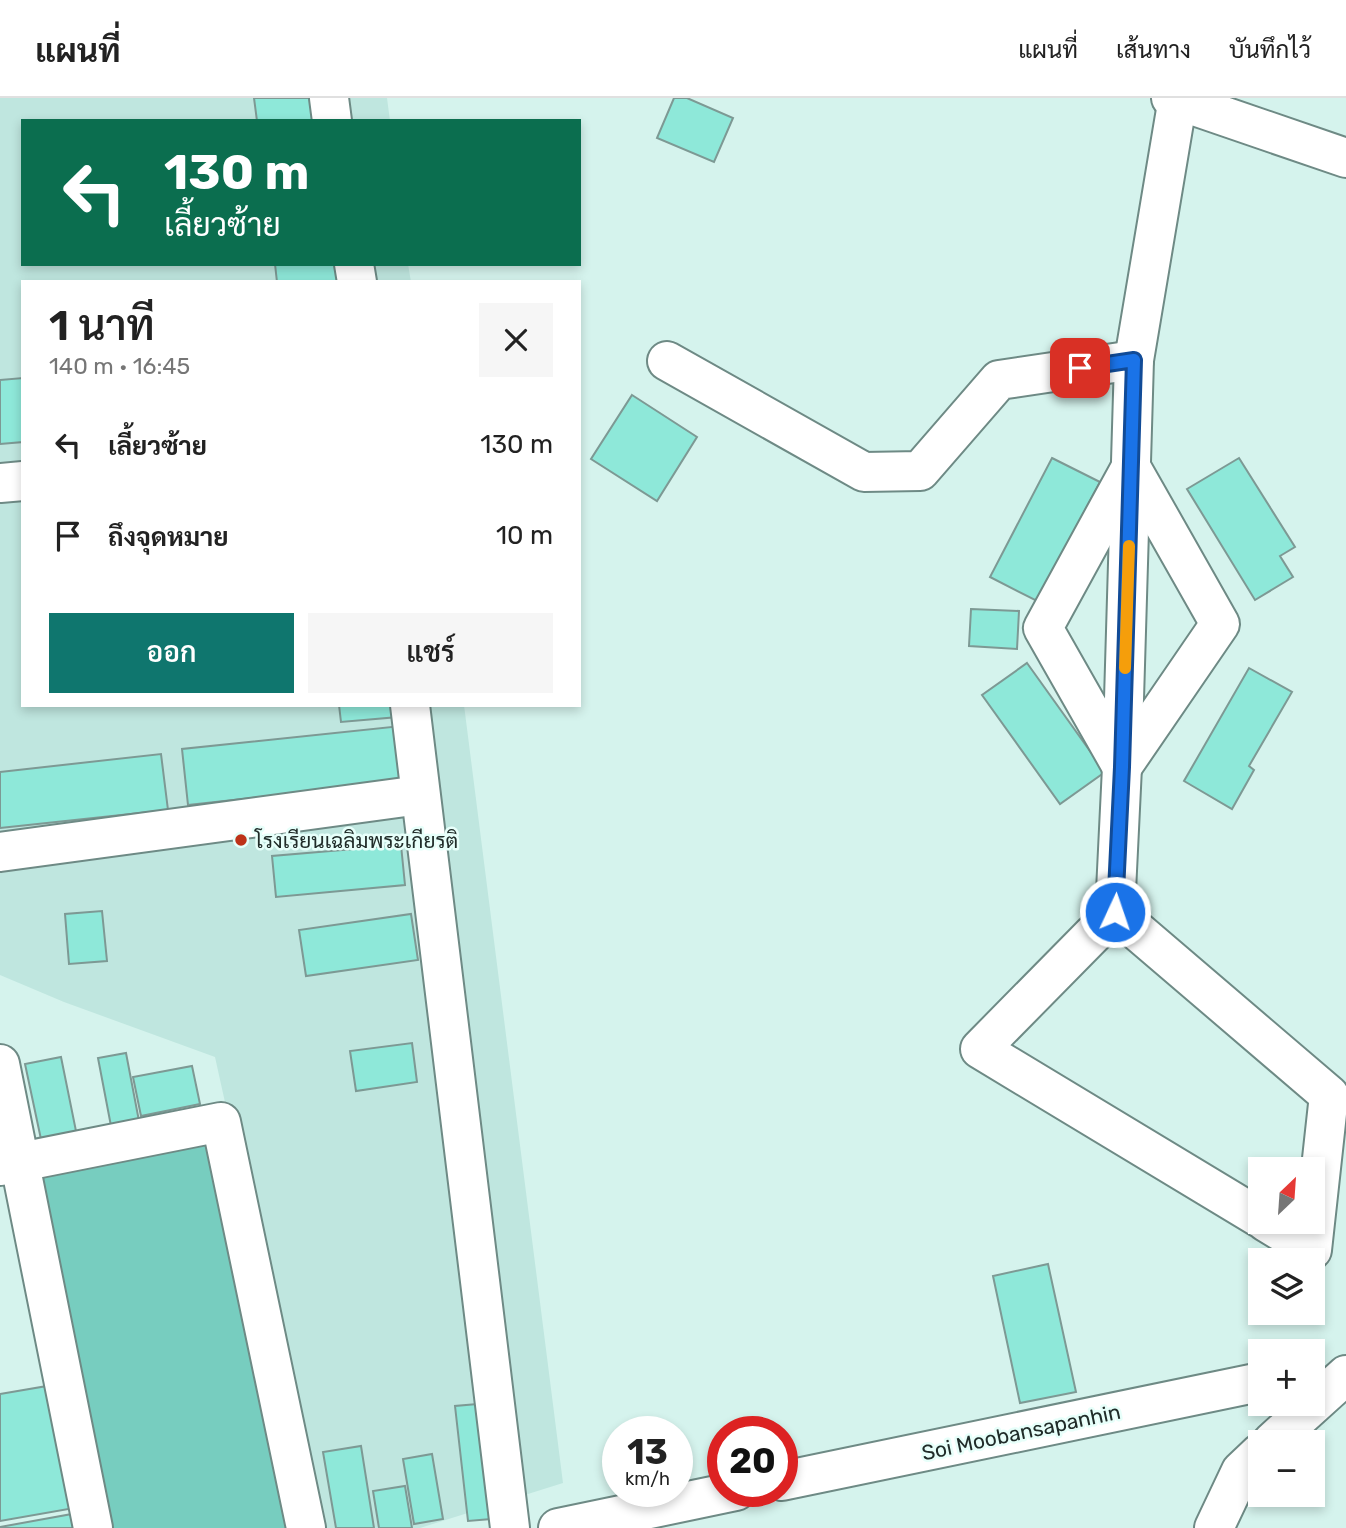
<!DOCTYPE html>
<html lang="th">
<meta charset="utf-8">
<style>
body{margin:0;font-family:Rubik,Sarabun,sans-serif;background:#f6f6f6;color:#222;height:100vh;display:flex;flex-direction:column;font-size:26px;white-space:nowrap}
*{box-sizing:border-box;margin:0}
p{font-size:23px;color:#767676}
.icon{flex:none;width:38px;height:38px;fill:none;stroke:currentColor;stroke-width:2;stroke-linecap:round;stroke-linejoin:round}
.map{position:relative;flex:1;overflow:hidden}
.drawer{position:absolute;left:21px;top:182px;width:560px;height:427px;display:flex;flex-direction:column;background:#fff;border-radius:0px;box-shadow:0 4px 10px #0003}
.drawer>*{flex:none}
.hud{position:absolute;left:21px;top:21px;width:560px;height:147px;border-radius:0px;box-shadow:0 4px 10px #0003;background:#0b6e4f;color:#fff;overflow:hidden}
.needle{width:46px;rotate:25deg}
.buttons{position:absolute;left:1248px;top:1059px;display:grid;gap:14px}
.buttons a{display:grid;place-items:center;width:77px;height:77px;border-radius:0px;background:#fff;box-shadow:0 4px 10px #0003;font-size:35px}
.speed{position:absolute;left:602px;top:1318px;display:flex;gap:14px;font-size:35px;font-weight:700;text-align:center}
.speed>*{display:grid;place-content:center;width:91px;height:91px;border-radius:50%;background:#fff;box-shadow:0 4px 10px #0003;line-height:1}
.speed small{font-size:18px;font-weight:400}
.speed .limit{border:10px solid #d22;background:#fff;color:#111}
.pin{position:absolute;display:grid;place-items:center;width:60px;height:60px;color:#fff;margin:-30px;border-radius:14px;box-shadow:0 4px 10px #0006}
.me{position:absolute;width:77px;margin:-38px;rotate:3deg;stroke-linejoin:round;filter:drop-shadow(0 0 5px #0008)}
.turn{display:flex;align-items:center;gap:24px;height:147px;padding:0 28px;font-size:32px}
.turn .icon{width:91px;height:91px;stroke-width:2.5}
.turn b{display:block;font-size:49px;line-height:60px}
.round{display:grid;place-items:center;flex:none;width:74px;height:74px;border-radius:0px;background:#f6f6f6}
.headline{display:flex;align-items:center;justify-content:space-between;height:119px;padding:0 28px}
h1{font-size:42px;font-weight:600;line-height:52px}
.action{display:flex;gap:14px;margin-top:auto;padding:14px 28px}
.action a{flex:1;height:80px;border-radius:0px;background:#0f766e;color:#fff;font-size:28px;font-weight:600;line-height:80px;text-align:center}
.action a+a{background:#f6f6f6;color:#222}
ul{padding:0;list-style:none}
li{display:flex;align-items:center;gap:21px;height:91px;padding:0 28px}
li div{flex:1}
li b{display:block;font-size:26px}
li em{font-style:normal}
header{display:flex;align-items:center;gap:42px;box-sizing:border-box;height:98px;padding:0 35px;background:#fff;border-bottom:2px solid #e0e0e0}
header strong{font-size:33px}
nav{display:flex;gap:38px;margin-inline-start:auto;font-size:24px}
.map>svg:first-child{display:block}
.built{fill:#bfe6df}
.green{fill:#77cdbf}
.building{fill:#8ee8d9;stroke:#7d9994;stroke-width:2}
.lines{fill:none;stroke-linecap:round;stroke-linejoin:round}
.minor-casing{stroke:#6e8a85;stroke-width:42}
.minor{stroke:#fff;stroke-width:38}
.route-casing{stroke:#114b97;stroke-width:18}
.route{stroke:#1a73e8;stroke-width:12}
.slow{stroke:#f59e0b;stroke-width:12}
.poi-dot{fill:#bd3218;stroke:#e7fffa;stroke-width:2.5}
.labels{text-anchor:middle;dominant-baseline:central;stroke-width:5;stroke-linejoin:round;paint-order:stroke}
.poi-label{font-size:21px;fill:#202c29;stroke:#e7fffa;text-anchor:start}
.street-label{font-size:21px;fill:#202c29;stroke:#e7fffa}
</style>
<header>
<strong>แผนที่</strong>
<nav><a>แผนที่</a><a>เส้นทาง</a><a>บันทึกไว้</a></nav>
</header>
<div class="map">
<svg width="1346" height="1430" viewBox="0 0 1346 1430">
<rect width="100%" height="100%" fill="#d5f3ed"/>
<!-- built -->
<polygon class="built" points="0,0 387,0 390,23 23,23 23,166 408,166 411,184 23,184 23,607 464,607 563,1385 420,1430 319,1430 215,959 64,904 0,877"/>
<!-- green -->
<polygon class="green" points="211,1040 290,1430 107,1430 36,1072"/>
<!-- building -->
<g class="building">
<polygon points="254,0 322,0 325,23 257,23"/>
<polygon points="674,0 687,0 733,20 714,64 657,40"/>
<polygon points="275,166 343,166 345,184 277,184"/>
<polygon points="23,280 23,344 0,346 0,282"/>
<polygon points="632,297 697,339 657,403 591,361"/>
<polygon points="1052,360 1100,384 1037,503 990,479"/>
<polygon points="1239,360 1295,449 1280,458 1293,479 1255,502 1187,391"/>
<polygon points="971,511 1019,513 1017,551 969,548"/>
<polygon points="1027,565 1105,674 1060,706 982,597"/>
<polygon points="1249,570 1292,594 1249,668 1254,672 1232,711 1184,683"/>
<polygon points="339,607 397,607 398,619 341,624"/>
<polygon points="401,628 407,683 188,707 182,651"/>
<polygon points="161,656 168,712 0,730 0,674"/>
<polygon points="401,747 405,787 276,799 272,758"/>
<polygon points="102,813 107,863 69,866 65,816"/>
<polygon points="411,816 418,862 306,878 299,832"/>
<polygon points="412,945 417,984 356,993 350,953"/>
<polygon points="126,955 139,1023 111,1028 98,960"/>
<polygon points="61,959 77,1038 42,1046 25,966"/>
<polygon points="192,968 200,1006 141,1018 133,979"/>
<polygon points="1048,1166 1076,1294 1020,1305 993,1178"/>
<polygon points="53,1287 80,1409 0,1423 0,1296"/>
<polygon points="489,1305 503,1420 468,1423 455,1308"/>
<polygon points="361,1348 374,1430 336,1430 323,1354"/>
<polygon points="432,1356 443,1421 414,1426 403,1361"/>
<polygon points="405,1388 412,1430 379,1430 373,1393"/>
<polygon points="83,1414 86,1430 0,1430 0,1429"/>
</g>
<g class="lines">
<!-- minor casing -->
<g class="minor-casing">
<g id="minor">
<polyline points="329,0 332,23"/>
<polyline points="1171,0 1346,60"/>
<polyline points="1178,0 1134,262 1122,669 1115,814 980,951 1260,1120"/>
<polyline points="354,166 357,184"/>
<polyline points="667,263 864,374 920,373 999,282 1134,262"/>
<polygon points="1131,369 1220,526 1122,669 1043,530"/>
<polyline points="0,385 23,383"/>
<polyline points="410,607 510,1430"/>
<polyline points="0,754 420,697"/>
<polyline points="1115,814 1329,997 1312,1152 1266,1124"/>
<polyline points="0,966 93,1430"/>
<polyline points="0,1068 221,1024 306,1430"/>
<polyline points="1272,1344 1346,1277"/>
<polyline points="782,1383 1260,1284"/>
<polyline points="558,1430 736,1393"/>
<polyline points="1214,1430 1241,1373 1260,1355"/>
</g>
</g>
<!-- minor -->
<use href="#minor" class="minor"/>
</g>
<g class="lines">
<!-- route casing -->
<g class="route-casing">
<polyline id="route" points="1080,270 1134,262 1122,669 1115,814"/>
</g>
<!-- route -->
<use href="#route" class="route"/>
<!-- slow -->
<polyline class="slow" points="1125,570 1129,448"/>
</g>
<!-- markers -->
<circle class="poi-dot" cx="241" cy="742" r="7"/>
<g class="labels">
<!-- poi labels -->
<g class="poi-label">
<text x="255" y="742">โรงเรียนเฉลิมพระเกียรติ</text>
</g>
<!-- street labels -->
<g class="street-label">
<text transform="translate(1021 1334) rotate(-12)">Soi Moobansapanhin</text>
</g>
</g>
</svg>
<div class="buttons">
<a><svg class="needle" viewBox="-14 -14 28 28"><path d="M0-13l5 13h-10z" fill="#e53935"/><path d="M0 13l5-13h-10z" fill="#767676"/></svg></a>
<a><svg class="icon" aria-label="layers" viewBox="0 0 24 24"><path d="M12 4l9 5-9 5-9-5zM3 14l9 5 9-5"/></svg></a>
<a>+</a>
<a>−</a>
</div>
<div class="speed"><div>13<small>km/h</small></div><div class="limit">20</div></div>
<div class="pin" style="left:1080px;top:270px;background:#d93025"><svg class="icon" aria-label="arrive" viewBox="0 0 24 24"><path d="M6 21V4h12l-3 4 3 4H6"/></svg></div>
<svg class="me" style="left:1115px;top:814px" viewBox="-20 -20 40 40"><circle r="17" fill="#1a73e8" stroke="#fff" stroke-width="3"/><path d="M0-11L8 9 0 5-8 9z" fill="#fff"/></svg>
<div class="hud">
<div class="turn"><svg class="icon" aria-label="left" viewBox="0 0 24 24"><path d="M17 20v-9H6M10 6l-5 5 5 5"/></svg><div><b>130 m</b>เลี้ยวซ้าย</div></div>
</div>
<section class="drawer">
<div class="headline"><div><h1>1 นาที</h1><p>140 m · 16:45</p></div><a class="round"><svg class="icon" aria-label="close" viewBox="0 0 24 24"><path d="M6 6l12 12M18 6L6 18"/></svg></a></div>
<ul>
<li><svg class="icon" aria-label="left" viewBox="0 0 24 24"><path d="M17 20v-9H6M10 6l-5 5 5 5"/></svg><div><b>เลี้ยวซ้าย</b></div><em>130 m</em></li>
<li><svg class="icon" aria-label="arrive" viewBox="0 0 24 24"><path d="M6 21V4h12l-3 4 3 4H6"/></svg><div><b>ถึงจุดหมาย</b></div><em>10 m</em></li>
</ul>
<div class="action"><a>ออก</a><a>แชร์</a></div>
</section>
</div>
